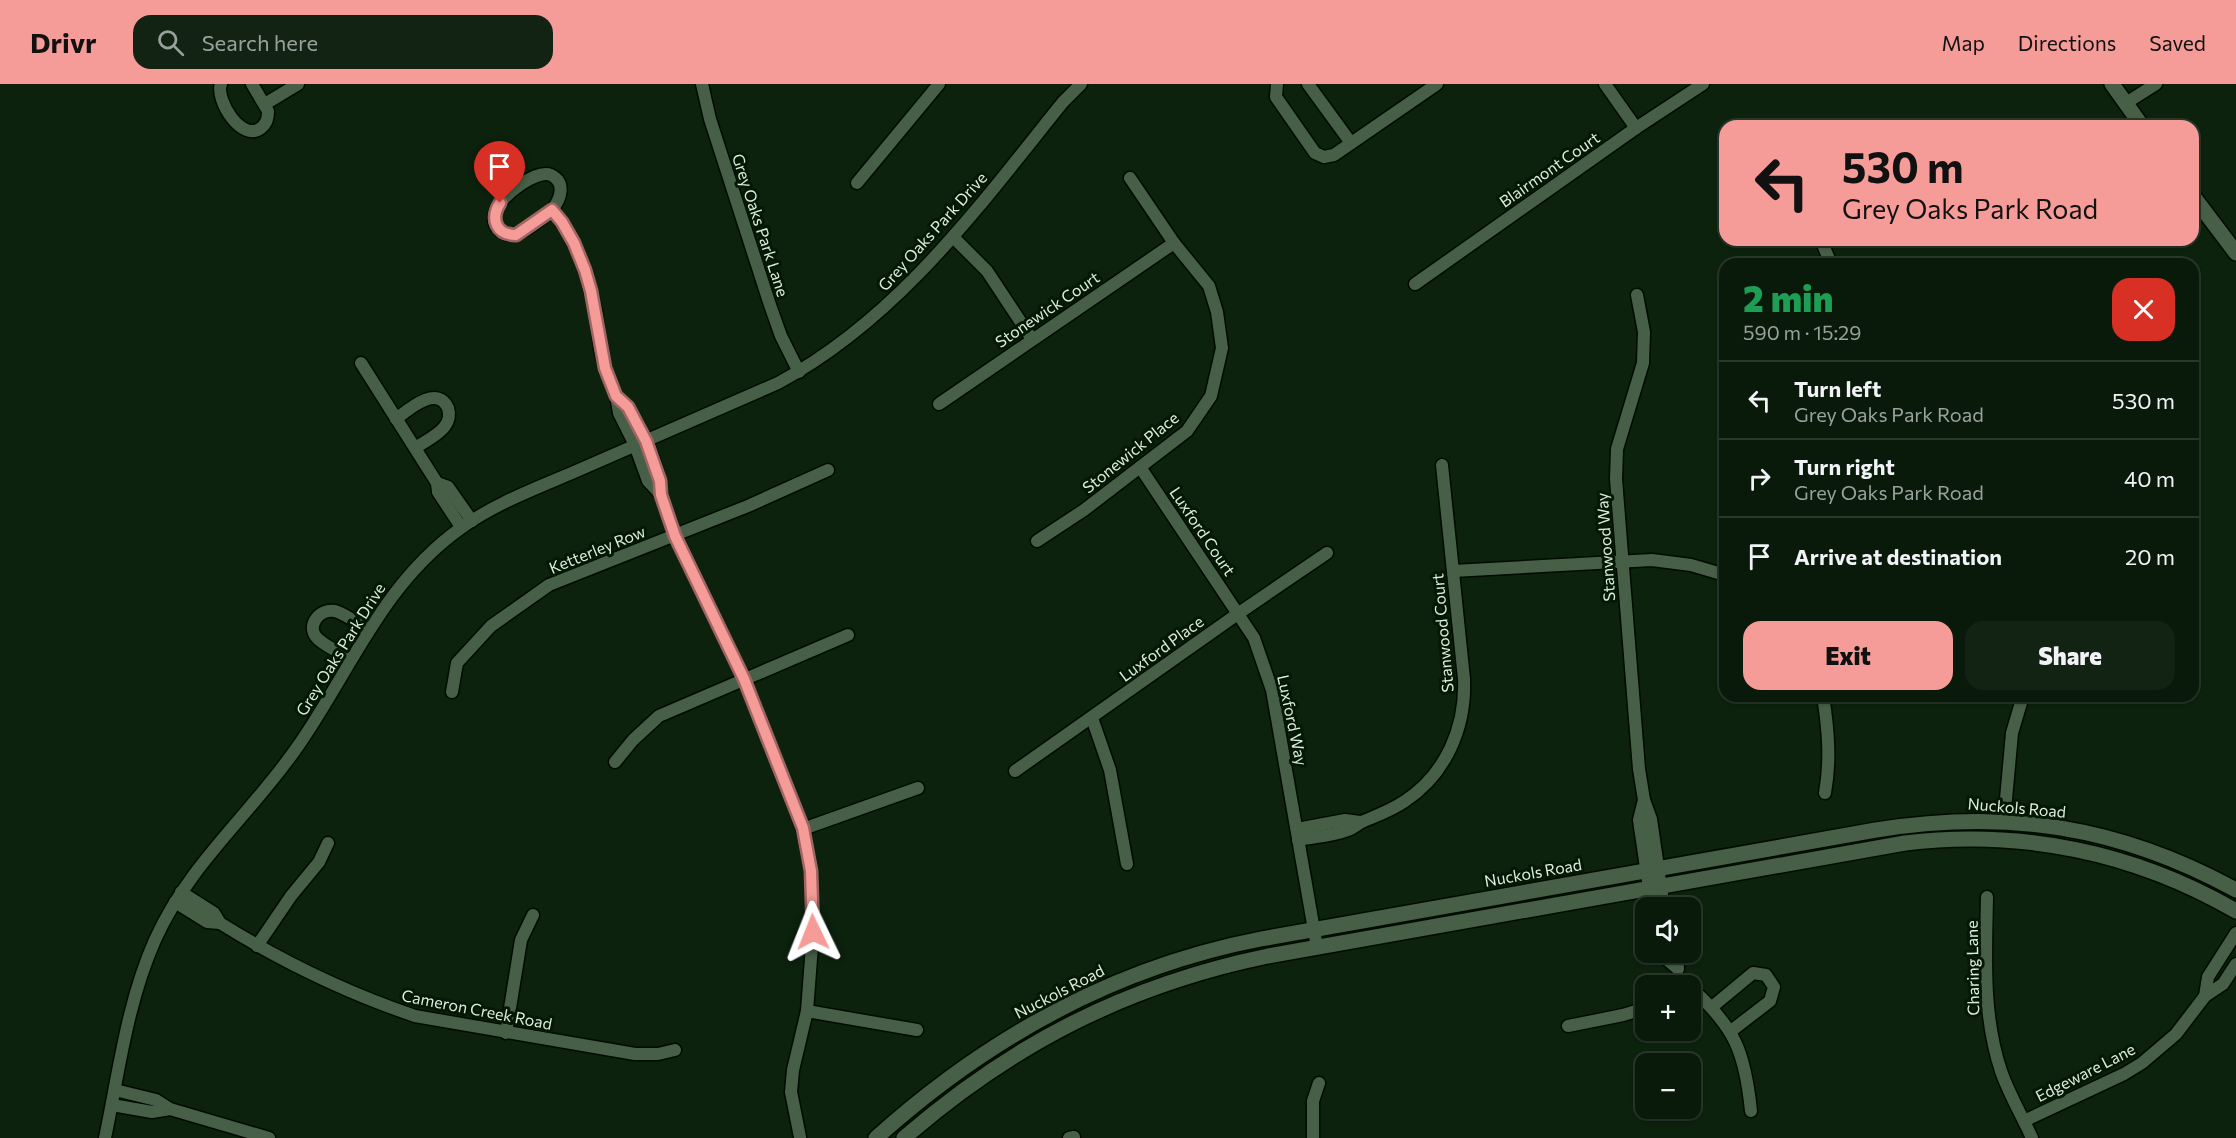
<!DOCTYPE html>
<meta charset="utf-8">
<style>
body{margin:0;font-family:Commissioner,sans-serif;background:#122313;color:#f1f3f6;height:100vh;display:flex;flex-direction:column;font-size:22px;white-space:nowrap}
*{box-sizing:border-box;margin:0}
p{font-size:20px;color:#99a19c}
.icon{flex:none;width:33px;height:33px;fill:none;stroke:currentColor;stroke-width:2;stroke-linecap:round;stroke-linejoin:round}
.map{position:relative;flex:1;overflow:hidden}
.panel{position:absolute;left:1719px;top:174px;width:480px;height:444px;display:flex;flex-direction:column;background:#091a0a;border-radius:18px;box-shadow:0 2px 4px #0004,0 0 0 2px #29382b}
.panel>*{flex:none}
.banner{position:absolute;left:1719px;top:36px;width:480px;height:126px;border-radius:18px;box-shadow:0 2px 4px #0004,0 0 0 2px #29382b;background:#f59b98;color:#111;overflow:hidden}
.fabs{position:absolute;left:1635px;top:813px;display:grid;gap:12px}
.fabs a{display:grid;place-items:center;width:66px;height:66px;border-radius:12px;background:#091a0a;box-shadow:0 2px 4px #0004,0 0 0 2px #29382b;font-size:30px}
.pin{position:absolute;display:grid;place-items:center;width:51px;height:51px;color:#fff;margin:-62px -26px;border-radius:50% 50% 50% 0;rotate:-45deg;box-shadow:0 0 6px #0007}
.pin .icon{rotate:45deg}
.me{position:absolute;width:66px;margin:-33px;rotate:358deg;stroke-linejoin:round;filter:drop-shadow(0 0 4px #0008)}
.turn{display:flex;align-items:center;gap:21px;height:126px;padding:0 24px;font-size:27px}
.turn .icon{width:78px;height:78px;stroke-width:2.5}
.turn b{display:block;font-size:42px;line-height:51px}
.round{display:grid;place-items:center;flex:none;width:63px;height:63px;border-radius:18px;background:#122313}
.overview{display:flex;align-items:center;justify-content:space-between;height:102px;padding:0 24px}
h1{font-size:36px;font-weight:800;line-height:45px;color:#1e9e55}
.button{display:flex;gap:12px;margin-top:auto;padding:12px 24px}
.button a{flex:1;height:69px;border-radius:18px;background:#f59b98;color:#111;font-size:24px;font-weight:800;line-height:69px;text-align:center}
.button a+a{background:#122313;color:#f1f3f6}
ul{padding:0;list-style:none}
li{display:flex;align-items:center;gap:18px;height:78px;padding:0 24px;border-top:2px solid #29382b}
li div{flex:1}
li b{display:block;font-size:22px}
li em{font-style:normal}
header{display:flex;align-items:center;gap:36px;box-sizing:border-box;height:84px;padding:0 30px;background:#f59b98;color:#111}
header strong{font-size:28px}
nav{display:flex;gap:33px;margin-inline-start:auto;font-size:21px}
.search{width:420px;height:54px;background:#122313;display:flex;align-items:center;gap:15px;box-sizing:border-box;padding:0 21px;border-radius:18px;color:#99a19c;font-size:22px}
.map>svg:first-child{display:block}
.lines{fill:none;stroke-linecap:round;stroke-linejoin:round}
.street-casing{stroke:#000b00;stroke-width:15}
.secondary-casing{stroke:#000b00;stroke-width:18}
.street{stroke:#465f46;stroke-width:12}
.secondary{stroke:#465f46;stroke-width:15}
.route-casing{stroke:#9f6563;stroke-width:15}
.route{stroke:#f59b98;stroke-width:10}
.labels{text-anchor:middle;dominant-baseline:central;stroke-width:6;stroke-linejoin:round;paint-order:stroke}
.street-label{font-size:16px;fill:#deecdd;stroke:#041905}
</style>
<header>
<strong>Drivr</strong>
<div class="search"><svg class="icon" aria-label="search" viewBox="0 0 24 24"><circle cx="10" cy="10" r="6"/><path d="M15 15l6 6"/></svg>Search here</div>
<nav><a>Map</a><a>Directions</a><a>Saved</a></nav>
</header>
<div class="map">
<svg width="2236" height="1054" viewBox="0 0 2236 1054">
<rect width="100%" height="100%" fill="#0c220d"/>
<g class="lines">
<!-- street casing -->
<g class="street-casing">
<g id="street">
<path d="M221 0C215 16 242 59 261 44 267 39 268 34 268 27L252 0"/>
<polyline points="702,0 710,35 770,221 781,252 799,288"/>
<polyline points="1277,0 1276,13 1315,69 1324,73 1334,71 1437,0"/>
<polyline points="1308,0 1351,59"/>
<polyline points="1605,0 1636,44"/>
<polyline points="2126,19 2156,0"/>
<polyline points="265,20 298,0"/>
<polyline points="857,99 939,0"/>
<path d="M552 126C538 136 512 164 497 143 493 138 494 131 496 126 501 112 536 85 551 91 567 99 560 116 552 126L562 139 574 159 585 186 596 228 600 264 605 284 616 312 619 329 635 361 648 397 661 411C659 379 639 334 616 312"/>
<polyline points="953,153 987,187 1032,255"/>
<polyline points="1821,156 1831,180"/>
<polyline points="1415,200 1636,44 1703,0"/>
<polyline points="1637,211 1644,248 1643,279 1617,365 1616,395 1639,685 1644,716"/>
<polyline points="361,279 437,399 438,408 461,443"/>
<polyline points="939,320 1174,159"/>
<path d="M396 335C408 326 437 300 448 324 450 330 449 337 445 342 439 351 424 358 415 364"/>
<polyline points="1140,383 1254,554 1272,606 1317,863"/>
<polyline points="437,399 448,403 472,437"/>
<polyline points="661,411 675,451 744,595 803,745 811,787 813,848 807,927 793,986 791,1008 800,1053"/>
<polyline points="1037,457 1084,426 1187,347 1211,312 1222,264 1217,228 1209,202 1174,159 1130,94"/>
<polyline points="1453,487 1652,476 1691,481 1725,491"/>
<path d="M351 575C340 569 327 563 318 555 305 543 319 524 335 527 346 530 358 540 368 546"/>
<polyline points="452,608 457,579 491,542 549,501 748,422 828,386"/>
<path d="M1823 612C1828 644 1831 676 1825 709"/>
<polyline points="1092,634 1110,686 1127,780"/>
<polyline points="615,678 633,656 659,632 848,551"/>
<polyline points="1015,687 1239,529 1327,469"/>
<polyline points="2004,737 2012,649 2023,612"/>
<polyline points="803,745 918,704"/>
<polyline points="1297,745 1345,736 1360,738"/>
<path d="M1298 756C1314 753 1333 752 1348 746 1354 744 1358 739 1364 737 1378 731 1392 726 1405 717 1446 690 1466 643 1464 595L1442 381"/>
<path d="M1987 813C1986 871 1982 930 2001 987 2009 1010 2022 1032 2032 1054"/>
<polyline points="175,818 207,838 220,839 214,829 181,808"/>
<polyline points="1652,824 1639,736 1644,716 1651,735 1664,824"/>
<path d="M220 839C281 877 347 909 415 932L635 970H658L675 966"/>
<polyline points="257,862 291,812 319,778 328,759"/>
<polyline points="1663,868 1665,874 1678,885 1677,868"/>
<path d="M1690 903C1735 943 1745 968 1751 1027"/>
<polyline points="2205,912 2208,893 2236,849"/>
<polyline points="1712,923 1753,889 1766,891 1774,903 1770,917 1731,947"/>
<polyline points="807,927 917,946"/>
<polyline points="1568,942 1623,931 1646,924"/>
<polyline points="506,949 521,856 533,831"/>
<polyline points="112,1021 152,1028 170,1025 156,1016 115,1006"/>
<polyline points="170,1025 269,1054"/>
<polyline points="2024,1037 2124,990 2142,979 2176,950 2205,912 2223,900 2236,880"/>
<path d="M105 1054C119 987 127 919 155 856 189 780 252 729 298 662 351 586 382 500 461 444 497 418 540 403 581 385 647 356 713 328 778 299 899 234 979 122 1063 18L1081 0"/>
<polyline points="1069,1054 1074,1053"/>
<polyline points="1313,1054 1313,1017 1319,999"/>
</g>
</g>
<!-- secondary casing -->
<g class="secondary-casing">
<g id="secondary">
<polyline points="2112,0 2142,42"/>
<polyline points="2193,112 2236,169"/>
<path d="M876 1054C986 955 1115 883 1261 855L1876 746C2007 725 2119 742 2236 806"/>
<path d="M904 1054C1012 960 1127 901 1268 872L1905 759C2021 745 2134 768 2236 827"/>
</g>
</g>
<!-- street -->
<use href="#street" class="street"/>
<!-- secondary -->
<use href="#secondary" class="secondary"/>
</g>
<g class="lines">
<!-- route casing -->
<g class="route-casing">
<path id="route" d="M500 119C490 135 496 151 516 151L552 126 562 138 574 159 585 186 591 207 605 284 616 312 628 323 646 357 660 397 661 411 675 452 744 595 803 744 811 787 813 848"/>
</g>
<!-- route -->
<use href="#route" class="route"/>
</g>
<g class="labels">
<!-- street labels -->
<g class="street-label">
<text transform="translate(1549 85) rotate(-35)">Blairmont Court</text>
<text transform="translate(761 141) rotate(72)">Grey Oaks Park Lane</text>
<text transform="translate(932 147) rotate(-48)">Grey Oaks Park Drive</text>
<text transform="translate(1047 225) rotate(-34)">Stonewick Court</text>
<text transform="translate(1130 368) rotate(-39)">Stonewick Place</text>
<text transform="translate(1203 447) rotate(56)">Luxford Court</text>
<text transform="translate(1605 463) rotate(-94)">Stanwood Way</text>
<text transform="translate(597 465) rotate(-22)">Ketterley Row</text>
<text transform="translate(1442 549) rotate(-95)">Stanwood Court</text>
<text transform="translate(1161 564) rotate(-36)">Luxford Place</text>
<text transform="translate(340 565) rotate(-58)">Grey Oaks Park Drive</text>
<text transform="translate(1293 636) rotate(78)">Luxford Way</text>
<text transform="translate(2017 723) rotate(5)">Nuckols Road</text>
<text transform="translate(1533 788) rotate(-10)">Nuckols Road</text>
<text transform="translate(1972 884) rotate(-91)">Charing Lane</text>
<text transform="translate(1059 907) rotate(-27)">Nuckols Road</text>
<text transform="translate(477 925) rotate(11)">Cameron Creek Road</text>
<text transform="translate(2085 988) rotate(-27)">Edgeware Lane</text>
</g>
</g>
</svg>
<div class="fabs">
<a><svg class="icon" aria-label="sound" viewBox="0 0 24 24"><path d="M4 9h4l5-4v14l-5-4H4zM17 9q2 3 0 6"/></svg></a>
<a>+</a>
<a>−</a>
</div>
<div class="pin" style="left:500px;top:119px;background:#d93025"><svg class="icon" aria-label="arrive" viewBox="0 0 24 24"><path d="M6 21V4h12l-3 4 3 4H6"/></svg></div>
<svg class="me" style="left:813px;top:848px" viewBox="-20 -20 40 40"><path d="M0-17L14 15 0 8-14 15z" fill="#f59b98" stroke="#fff" stroke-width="4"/></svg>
<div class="banner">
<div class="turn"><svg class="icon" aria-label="left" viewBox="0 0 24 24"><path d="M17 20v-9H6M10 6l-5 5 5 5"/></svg><div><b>530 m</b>Grey Oaks Park Road</div></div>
</div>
<section class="panel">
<div class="overview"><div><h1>2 min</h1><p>590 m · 15:29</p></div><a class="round" style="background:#d93025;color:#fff"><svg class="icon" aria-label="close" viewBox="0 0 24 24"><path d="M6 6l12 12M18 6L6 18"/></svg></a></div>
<ul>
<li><svg class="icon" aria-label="left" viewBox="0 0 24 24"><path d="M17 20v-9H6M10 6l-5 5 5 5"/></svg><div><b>Turn left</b><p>Grey Oaks Park Road</p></div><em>530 m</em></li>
<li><svg class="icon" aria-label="right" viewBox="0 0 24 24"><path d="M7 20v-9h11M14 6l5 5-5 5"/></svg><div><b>Turn right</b><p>Grey Oaks Park Road</p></div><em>40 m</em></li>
<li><svg class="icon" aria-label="arrive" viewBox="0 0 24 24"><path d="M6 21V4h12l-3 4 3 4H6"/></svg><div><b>Arrive at destination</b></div><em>20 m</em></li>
</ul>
<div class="button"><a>Exit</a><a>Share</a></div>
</section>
</div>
